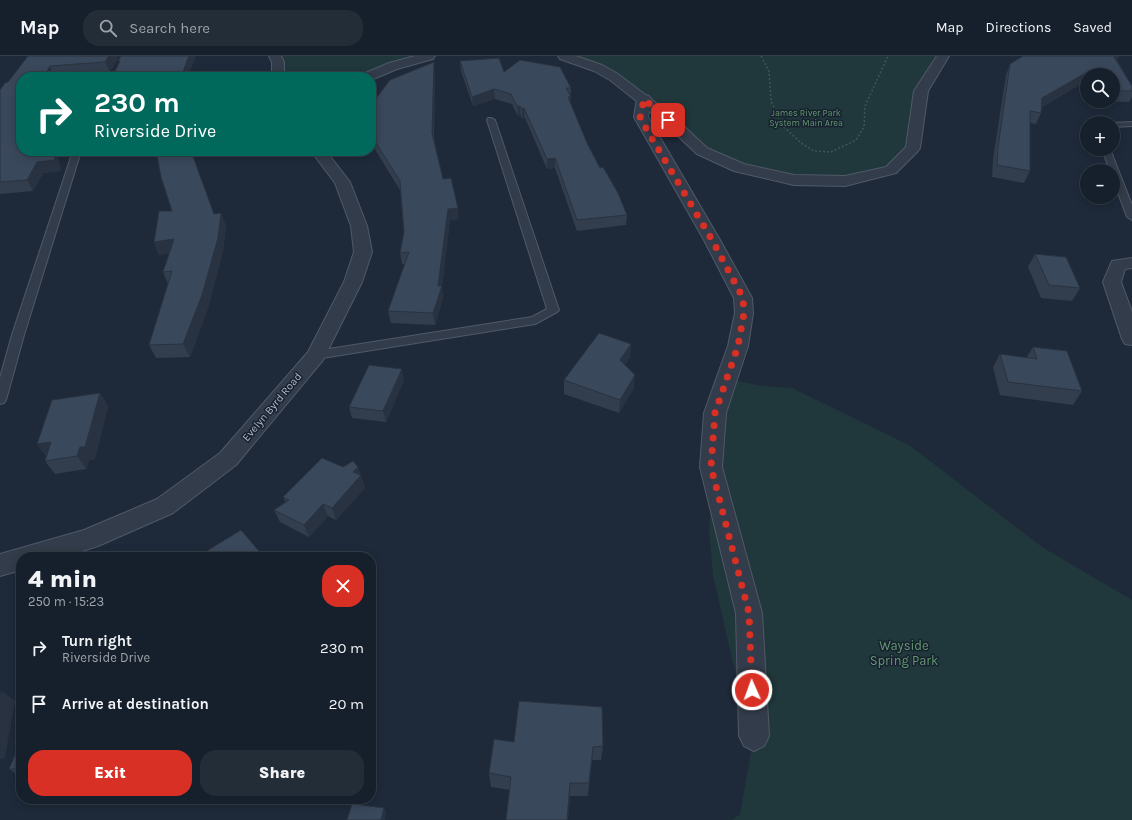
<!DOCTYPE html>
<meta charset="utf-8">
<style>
body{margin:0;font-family:Karla,sans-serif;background:#232d38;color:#f1f3f6;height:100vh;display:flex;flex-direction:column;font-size:15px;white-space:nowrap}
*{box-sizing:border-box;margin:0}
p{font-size:13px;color:#9ea3a9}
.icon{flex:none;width:22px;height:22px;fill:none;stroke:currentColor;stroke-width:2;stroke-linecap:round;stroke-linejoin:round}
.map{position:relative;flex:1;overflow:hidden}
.sheet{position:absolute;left:16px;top:496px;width:360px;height:252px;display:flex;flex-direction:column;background:#16202c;border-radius:16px;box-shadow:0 2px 10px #0003,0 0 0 1px #353e48}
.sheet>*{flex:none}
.banner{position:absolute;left:16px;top:16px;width:360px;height:84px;border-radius:16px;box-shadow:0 2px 10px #0003,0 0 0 1px #353e48;background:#00695c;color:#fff;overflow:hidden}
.tools{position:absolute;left:1080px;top:12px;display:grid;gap:8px}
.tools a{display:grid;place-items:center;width:40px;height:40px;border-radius:50%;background:#16202c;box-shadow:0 2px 10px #0003,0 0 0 1px #353e48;font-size:20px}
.pin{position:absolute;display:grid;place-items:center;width:34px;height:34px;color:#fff;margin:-17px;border-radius:8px;box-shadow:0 2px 6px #0006}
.me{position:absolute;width:44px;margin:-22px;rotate:358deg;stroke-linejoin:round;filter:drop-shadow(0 0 3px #0008)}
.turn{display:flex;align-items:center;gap:14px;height:84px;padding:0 12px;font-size:18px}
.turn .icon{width:52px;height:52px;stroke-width:2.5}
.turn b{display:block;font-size:28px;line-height:34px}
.round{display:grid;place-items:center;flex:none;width:42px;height:42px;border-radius:16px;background:#232d38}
.overview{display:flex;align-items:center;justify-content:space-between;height:68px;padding:0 12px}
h1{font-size:24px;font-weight:800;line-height:30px}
.primary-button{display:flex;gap:8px;margin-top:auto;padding:8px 12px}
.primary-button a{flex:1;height:46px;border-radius:16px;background:#d93025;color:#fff;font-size:16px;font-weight:800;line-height:46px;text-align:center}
.primary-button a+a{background:#232d38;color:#f1f3f6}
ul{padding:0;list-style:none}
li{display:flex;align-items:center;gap:12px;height:56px;padding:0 12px}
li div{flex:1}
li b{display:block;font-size:15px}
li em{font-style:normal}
header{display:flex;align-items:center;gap:24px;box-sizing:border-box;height:56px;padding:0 20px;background:#16202c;border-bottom:1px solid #353e48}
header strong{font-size:19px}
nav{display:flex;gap:22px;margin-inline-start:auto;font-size:14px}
.search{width:280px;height:36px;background:#232d38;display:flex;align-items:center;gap:10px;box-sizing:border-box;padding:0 14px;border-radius:16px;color:#9ea3a9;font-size:15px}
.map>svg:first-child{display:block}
.green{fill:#20383b}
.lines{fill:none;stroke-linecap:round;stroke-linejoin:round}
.service-casing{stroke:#505968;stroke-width:2}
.minor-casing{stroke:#505968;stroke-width:2}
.tertiary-casing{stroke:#505968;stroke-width:2}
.path{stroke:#3e5559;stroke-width:1.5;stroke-dasharray:2 2;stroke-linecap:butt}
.service{fill:#323c4a;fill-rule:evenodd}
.minor{fill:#323c4a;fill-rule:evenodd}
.tertiary{fill:#323c4a;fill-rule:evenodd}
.wall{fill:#323e4e}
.shaded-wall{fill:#293240}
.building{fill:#3a485b;stroke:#293240}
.route{stroke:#d93025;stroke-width:7;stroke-dasharray:0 12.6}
.labels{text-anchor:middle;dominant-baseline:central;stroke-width:3;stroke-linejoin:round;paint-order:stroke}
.far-park-label{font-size:9px;fill:#629a70;stroke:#18212f}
.street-label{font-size:11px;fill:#acb6c7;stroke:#18212f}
.near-park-label{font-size:13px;fill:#629a70;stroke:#18212f}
</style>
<header>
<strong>Map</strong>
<div class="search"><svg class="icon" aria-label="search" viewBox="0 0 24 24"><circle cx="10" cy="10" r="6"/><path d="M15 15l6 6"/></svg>Search here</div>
<nav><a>Map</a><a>Directions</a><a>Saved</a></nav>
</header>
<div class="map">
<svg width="1132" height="764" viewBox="0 0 1132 764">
<rect width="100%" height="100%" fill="#1e2a3a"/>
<!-- green -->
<g class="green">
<polygon points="275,0 429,0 367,21 278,21"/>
<polygon points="564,0 943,0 921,35 913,92 891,114 845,125 794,124 702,95 626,29"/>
<polygon points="726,323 763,330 792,332 909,389 1042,491 1132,544 1132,764 732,764 740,758 754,680 732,603 713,519 709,473"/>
</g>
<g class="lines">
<!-- service casing -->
<g class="service-casing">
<g id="service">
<polygon points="488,62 491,62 495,64 559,254 557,256 535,268 316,303 312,302 310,299 312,296 316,295 532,261 547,253 487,64"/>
<polygon points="1132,66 1132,70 1113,71 1113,67 1111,67"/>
<polygon points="1102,93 1110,93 1132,149 1132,164 1127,161 1113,123 1113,115 1110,115"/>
<polygon points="73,95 81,95 24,279 6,344 4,347 0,348 0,322 12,279"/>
</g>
</g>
<!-- minor casing -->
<g class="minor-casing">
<g id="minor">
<polygon points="644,39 649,40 651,43 648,61 720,184 752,242 753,257 748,290 726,357 722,411 762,557 769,680 764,690 754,695 744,690 739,680 736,557 700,411 704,357 728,290 735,257 734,242 704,184 634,61 637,43 639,40"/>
<polygon points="311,95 326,95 350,126 367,170 372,196 362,226 323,304 236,409 173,457 98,490 63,501 21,501 21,514 0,520 0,498 84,474 157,443 220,397 308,296 344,226 354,196 351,170 335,127"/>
<polygon points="1132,202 1132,212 1125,213 1121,226 1132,256 1132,289 1125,288 1122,283 1103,226 1112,205"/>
</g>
</g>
<!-- tertiary casing -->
<g class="tertiary-casing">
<g id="tertiary">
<polygon points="269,0 281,0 284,6 284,21 272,21 272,6"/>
<polygon points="415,0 435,0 433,3 397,13 371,24 371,21 361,21 363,18 389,7"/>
<polygon points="558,0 576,0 602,9 618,18 673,60 707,92 744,108 794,119 845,120 886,111 906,91 914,35 937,0 949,0 928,35 920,92 918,95 896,117 845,130 794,129 734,115 697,98 663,66 610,24 594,15 560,3"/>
</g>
</g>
<!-- path -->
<polyline class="path" points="761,0 769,15 771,45 782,69 801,87 814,95 831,96 856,84 864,71 865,50 888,0"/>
<!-- service -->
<use href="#service" class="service"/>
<!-- minor -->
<use href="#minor" class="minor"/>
<!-- tertiary -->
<use href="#tertiary" class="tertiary"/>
</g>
<!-- wall -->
<g class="wall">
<polygon points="28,0 119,0 110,16 54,21 21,21 21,95 61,115 43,117 33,135 0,138 0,34 8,26"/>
<polygon points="1023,0 1119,0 1117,4 1132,30 1132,41 1129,46 1100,45 1113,45 1113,19 1087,19 1087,30 1084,26 1042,51 1041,57 1036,68 1030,67 1030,115 1024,127 992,121 993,103 1006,19 1010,8"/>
<polygon points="460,5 571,32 570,47 587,87 600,112 627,159 626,169 577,175 555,112 547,113 525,62 522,63 521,60 518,60 512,48 495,43 473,50 461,15"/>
<polygon points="435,17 434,83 443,123 459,163 450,164 442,230 443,242 435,269 391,267 388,255 405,208 402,208 400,197 404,176 400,134 371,87 371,49"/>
<polygon points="172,155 215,158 221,157 226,170 223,195 208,252 190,301 156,302 149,289 168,228 163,216 169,197 159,199 154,186"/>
<polygon points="1035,198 1080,232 1072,245 1041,242 1028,211"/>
<polygon points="631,288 630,301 625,309 634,332 619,357 564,338 564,324"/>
<polygon points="1033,291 1082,335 1073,349 1000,339 993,311 1000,298 1026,302"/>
<polygon points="404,324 386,366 352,362 349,351"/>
<polygon points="100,337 108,350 95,403 89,404 86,413 55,418 45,405 46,400 37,388"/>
<polygon points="343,411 358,411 365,432 336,464 328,460 309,481 280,466 274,454 286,447 283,441"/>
<polygon points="21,684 21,721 9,713"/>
<polygon points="514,686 603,690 601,704 592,704 588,740 570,740 568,764 506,764 510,734 491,731 489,717"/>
</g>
<!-- shaded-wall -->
<g class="shaded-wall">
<polygon points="109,0 119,0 110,16 105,6"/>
<polygon points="189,0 196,0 188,21 181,21"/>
<polygon points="1116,0 1119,0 1115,8 1114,1"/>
<polygon points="434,6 435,17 433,88 432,77"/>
<polygon points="50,10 54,21 44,21"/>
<polygon points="1089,15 1084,26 1037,53 1042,42"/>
<polygon points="494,33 495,43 473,50 472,41"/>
<polygon points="517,50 520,50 521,60 518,60"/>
<polygon points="524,52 525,62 522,63 522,53"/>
<polygon points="21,61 21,72 18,67"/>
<polygon points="53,95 57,95 61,115 43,117 33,135 27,124 37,106"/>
<polygon points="555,102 555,112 547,113 547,103"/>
<polygon points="458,152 459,163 450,164 442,230 443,242 435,269 433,257 438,230 448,153"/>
<polygon points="221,157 226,170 223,195 208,252 190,301 183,288 219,170"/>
<polygon points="174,183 180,196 159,199 154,186"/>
<polygon points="631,288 630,301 619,317 620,304"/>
<polygon points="402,313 404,324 386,366 383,355"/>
<polygon points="635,319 634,332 619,357 620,344"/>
<polygon points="100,337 108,350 95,403 89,404 86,413 77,400"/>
<polygon points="51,386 47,401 37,388"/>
<polygon points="358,411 360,420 361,419 365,432 336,464 332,452 353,416"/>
<polygon points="323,448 328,460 309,481 304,469"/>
<polygon points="1,634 15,645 5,702 0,703 0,641"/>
<polygon points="593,691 592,704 588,740 589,727"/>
<polygon points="570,727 570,740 568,764 567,764"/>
<polygon points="384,752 386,756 385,764 381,764"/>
</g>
<!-- building -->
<g class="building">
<polygon points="28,0 109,0 105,6 50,10 44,21 21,21 21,61 18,67 21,67 21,95 53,95 55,104 37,106 27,124 0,126 0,34 5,27 8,26"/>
<polygon points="121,0 189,0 181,21 112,21 120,5 118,5"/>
<polygon points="1023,0 1116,0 1114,1 1132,30 1132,35 1113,35 1113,19 1092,19 1089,15 1042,42 1041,57 1030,55 1030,115 997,109 998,91 1010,8"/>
<polygon points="499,2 504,16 520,4 560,11 571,32 566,32 571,41 568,41 587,87 600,112 603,111 618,137 627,159 577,164 555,102 547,103 524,52 522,53 520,50 517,50 511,38 494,33 472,41 460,5"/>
<polygon points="434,6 432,77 443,123 451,122 458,152 448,153 438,230 442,230 433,257 388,255 409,196 400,197 404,176 400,125 371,79 371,49 390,24"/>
<polygon points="156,95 191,95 214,158 221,157 218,182 202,239 183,288 149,289 172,215 163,216 174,183 154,186 159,155 172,155 161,121"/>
<polygon points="1035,198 1066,201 1080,232 1049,229"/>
<polygon points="599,277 631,288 620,304 635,319 620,344 564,324"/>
<polygon points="1033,291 1067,295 1082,335 1008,326 1000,298 1037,303"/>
<polygon points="369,309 402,313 383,355 349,351"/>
<polygon points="100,337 85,391 80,391 77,400 45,405 51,386 37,388 52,344"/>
<polygon points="322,402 343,411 353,405 358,411 353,416 361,419 332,452 323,448 304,469 274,454 289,444 283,441"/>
<polygon points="241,474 264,501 197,501"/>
<polygon points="519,645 602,651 603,690 593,691 589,727 570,727 567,764 506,764 511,721 489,717 494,683 514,686"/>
<polygon points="21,684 21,713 9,713"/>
<polygon points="352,748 384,752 381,764 347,764"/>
</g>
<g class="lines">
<!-- route -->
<polyline class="route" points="668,64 644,43 640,62 712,184 743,242 744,257 738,290 715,357 711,411 749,557 752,634"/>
</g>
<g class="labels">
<!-- far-park labels -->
<g class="far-park-label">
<text x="806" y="57">James River Park<tspan x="806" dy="10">System Main Area</tspan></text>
</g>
<!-- street labels -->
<g class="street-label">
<text transform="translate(272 351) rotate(-50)">Evelyn Byrd Road</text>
</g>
<!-- near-park labels -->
<g class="near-park-label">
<text x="904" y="589">Wayside<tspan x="904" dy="15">Spring Park</tspan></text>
</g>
</g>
</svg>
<div class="tools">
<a><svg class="icon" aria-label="search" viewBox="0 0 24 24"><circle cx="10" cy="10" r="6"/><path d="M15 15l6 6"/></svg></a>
<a>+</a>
<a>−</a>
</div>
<div class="pin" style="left:668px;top:64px;background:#d93025"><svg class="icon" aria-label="arrive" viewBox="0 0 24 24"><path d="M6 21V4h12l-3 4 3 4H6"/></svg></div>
<svg class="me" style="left:752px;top:634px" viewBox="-20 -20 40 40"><circle r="17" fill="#d93025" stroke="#fff" stroke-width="3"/><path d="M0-11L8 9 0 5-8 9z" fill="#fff"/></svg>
<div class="banner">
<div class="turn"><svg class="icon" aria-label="right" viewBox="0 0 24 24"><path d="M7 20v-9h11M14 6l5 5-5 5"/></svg><div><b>230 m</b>Riverside Drive</div></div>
</div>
<section class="sheet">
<div class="overview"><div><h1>4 min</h1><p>250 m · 15:23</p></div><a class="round" style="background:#d93025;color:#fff"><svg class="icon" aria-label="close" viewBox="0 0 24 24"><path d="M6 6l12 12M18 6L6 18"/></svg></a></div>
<ul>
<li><svg class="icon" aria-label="right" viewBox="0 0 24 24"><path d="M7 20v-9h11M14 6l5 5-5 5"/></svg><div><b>Turn right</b><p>Riverside Drive</p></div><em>230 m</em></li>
<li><svg class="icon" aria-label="arrive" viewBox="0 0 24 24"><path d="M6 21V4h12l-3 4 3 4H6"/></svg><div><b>Arrive at destination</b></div><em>20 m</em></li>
</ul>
<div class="primary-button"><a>Exit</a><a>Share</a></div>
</section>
</div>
